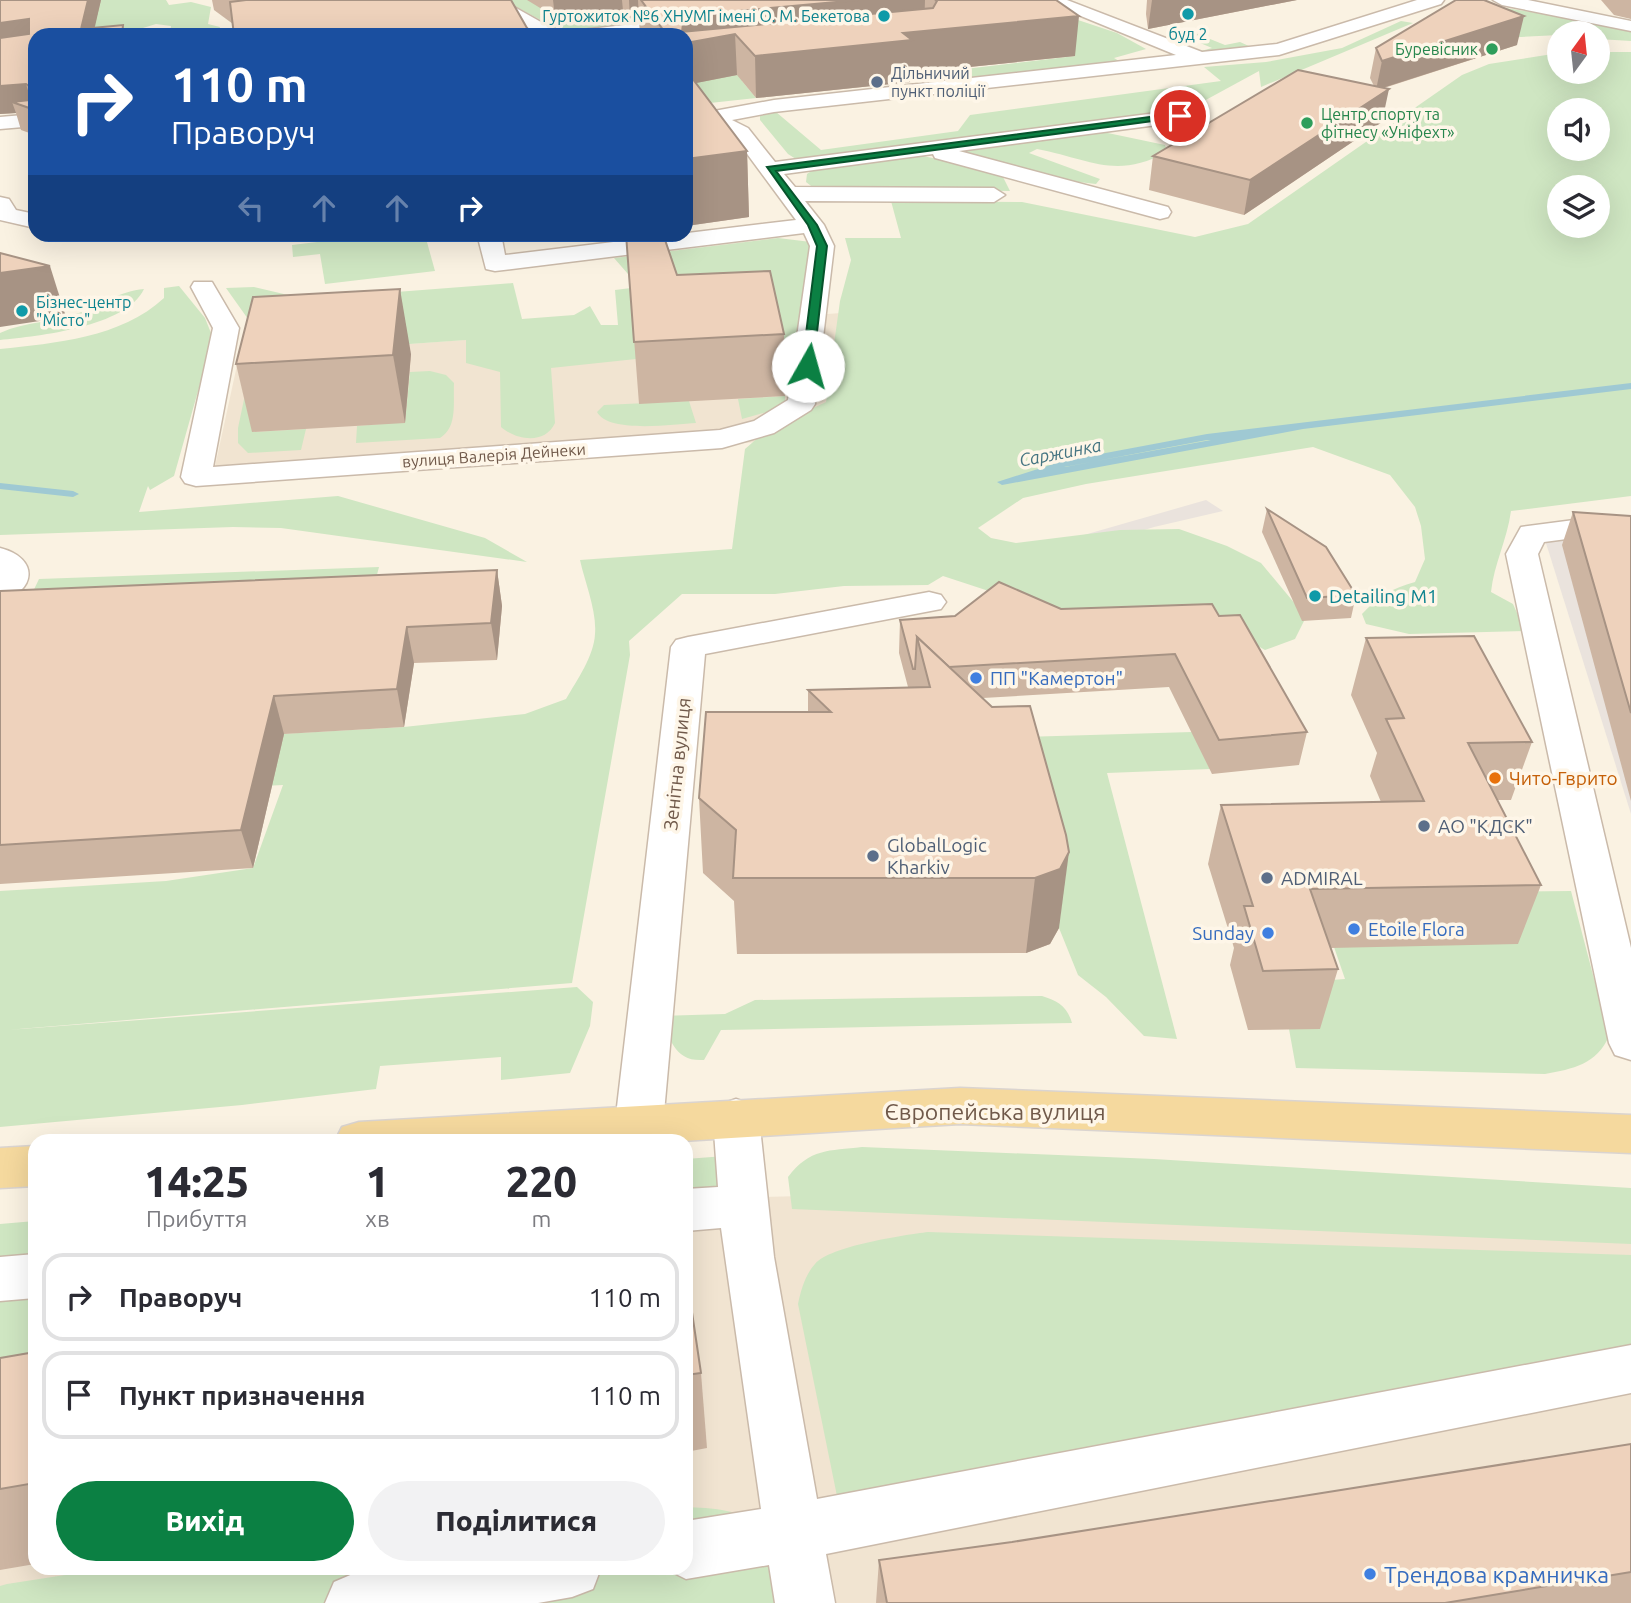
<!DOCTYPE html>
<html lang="uk">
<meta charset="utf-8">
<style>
body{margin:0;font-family:Ubuntu,sans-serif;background:#f2f2f3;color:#2b2b33;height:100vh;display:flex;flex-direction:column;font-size:26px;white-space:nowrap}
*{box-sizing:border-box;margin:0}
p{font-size:23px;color:#7c7c81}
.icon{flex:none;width:38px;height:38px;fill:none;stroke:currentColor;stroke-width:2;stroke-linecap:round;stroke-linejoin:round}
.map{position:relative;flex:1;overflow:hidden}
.drawer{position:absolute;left:28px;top:1134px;width:665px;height:441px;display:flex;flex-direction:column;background:#fff;border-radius:21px;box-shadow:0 7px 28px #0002}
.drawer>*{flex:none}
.guide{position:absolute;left:28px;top:28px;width:665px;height:214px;border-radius:21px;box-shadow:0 7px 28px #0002;background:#1a4fa0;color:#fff;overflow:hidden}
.needle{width:46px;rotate:15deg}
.buttons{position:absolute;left:1547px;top:21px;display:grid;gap:14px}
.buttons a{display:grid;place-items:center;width:63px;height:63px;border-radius:50%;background:#fff;box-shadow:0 7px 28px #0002;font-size:35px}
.pin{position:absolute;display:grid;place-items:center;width:60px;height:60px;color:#fff;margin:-30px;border:4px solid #fff;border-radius:50%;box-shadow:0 2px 7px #0007}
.me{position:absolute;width:77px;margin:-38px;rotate:7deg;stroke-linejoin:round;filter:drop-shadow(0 0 5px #0008)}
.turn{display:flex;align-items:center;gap:24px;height:147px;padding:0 28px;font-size:32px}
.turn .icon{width:91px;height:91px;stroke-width:2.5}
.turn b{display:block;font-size:49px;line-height:60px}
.lanes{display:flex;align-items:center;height:66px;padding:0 28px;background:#0003;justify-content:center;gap:35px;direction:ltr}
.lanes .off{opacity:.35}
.eta{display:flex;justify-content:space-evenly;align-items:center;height:119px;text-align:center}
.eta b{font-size:42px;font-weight:800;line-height:49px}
.action{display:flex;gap:14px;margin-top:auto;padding:14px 28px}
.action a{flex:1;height:80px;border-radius:42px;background:#0b8043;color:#fff;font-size:28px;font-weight:800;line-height:80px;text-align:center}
.action a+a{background:#f2f2f3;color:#2b2b33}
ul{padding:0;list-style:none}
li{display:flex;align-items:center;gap:21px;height:88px;margin:0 14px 10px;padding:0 14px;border:4px solid #e1e1e2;border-radius:21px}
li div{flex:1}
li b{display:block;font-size:26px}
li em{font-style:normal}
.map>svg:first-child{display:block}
.residential{fill:#f1e4d1}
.industrial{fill:#eae3dd}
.green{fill:#cfe6c2;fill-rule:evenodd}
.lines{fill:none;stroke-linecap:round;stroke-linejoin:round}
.stream{fill:#9fc9d3;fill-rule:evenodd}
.minor-casing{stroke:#cabaaa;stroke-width:3}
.major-casing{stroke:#dad4d0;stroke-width:3}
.minor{fill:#fff;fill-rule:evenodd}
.major{fill:#f5d99e;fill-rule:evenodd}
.wall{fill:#cdb5a2}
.shaded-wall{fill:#a79384}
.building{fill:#eed2bc;stroke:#a79384;stroke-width:2}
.route{fill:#0b8043;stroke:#07532c;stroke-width:2}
.culture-dot{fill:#0f9aa8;stroke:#fef6e8;stroke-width:2.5}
.leisure-dot{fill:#2e9e5b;stroke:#fef6e8;stroke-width:2.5}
.service-dot{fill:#5c6f8a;stroke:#fef6e8;stroke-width:2.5}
.shop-dot{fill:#3f7fe0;stroke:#fef6e8;stroke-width:2.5}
.food-dot{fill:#e8710a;stroke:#fef6e8;stroke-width:2.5}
.labels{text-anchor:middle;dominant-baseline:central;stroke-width:7;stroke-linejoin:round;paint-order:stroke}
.far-culture-label{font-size:16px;fill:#0d838f;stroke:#fef6e8;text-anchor:end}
.far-leisure-label{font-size:16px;fill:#27864d;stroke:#fef6e8;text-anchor:end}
.far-service-label{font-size:16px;fill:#4e5e75;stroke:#fef6e8;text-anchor:start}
.far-street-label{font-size:16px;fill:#70594a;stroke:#fef6e8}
.far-water-label{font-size:18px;font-style:italic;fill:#467582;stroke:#fef6e8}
.culture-label{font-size:19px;fill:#0d838f;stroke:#fef6e8;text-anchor:start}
.shop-label{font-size:19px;fill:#366cbe;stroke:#fef6e8;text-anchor:start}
.street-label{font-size:19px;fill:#70594a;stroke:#fef6e8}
.food-label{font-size:19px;fill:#c56008;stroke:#fef6e8;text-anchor:start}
.service-label{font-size:19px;fill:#4e5e75;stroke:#fef6e8;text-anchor:start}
.near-street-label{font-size:23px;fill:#70594a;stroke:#fef6e8}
.near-shop-label{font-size:23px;fill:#366cbe;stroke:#fef6e8;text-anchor:start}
</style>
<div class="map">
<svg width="1631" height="1603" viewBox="0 0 1631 1603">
<rect width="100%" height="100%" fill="#faf2e2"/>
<!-- residential -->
<g class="residential">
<polygon points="841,313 820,437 211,485 239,356"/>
<polygon points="1210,1186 1631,1214 1631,1603 0,1603 0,1244 35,1241 35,1568 686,1568 686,1199"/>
</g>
<!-- industrial -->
<g class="industrial">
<polygon points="1206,500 1223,511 1154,527 1086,548 1070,539"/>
<polygon points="1631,516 1631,814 1540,524"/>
</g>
<!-- green -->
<g class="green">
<polygon points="43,0 166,0 169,5 191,2 211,7 208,24 220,27 217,35 170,35 171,26 156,24 120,35 35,35"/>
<polygon points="504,0 572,0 565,1 574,15 646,9 661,35 568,35"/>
<polygon points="1493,6 1631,28 1631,41 1598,39 1598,33 1501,38"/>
<polygon points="1078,20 1117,33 1146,49 1114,58 1124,64 922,84 914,75 1075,56 742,81 756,98 710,103 686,82"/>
<polygon points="1401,21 1413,23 1261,87 1259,71 1180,114 799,161 788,154 760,120 760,116 776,112 821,150 958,131 970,115 1221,81 1204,67 1266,62 1342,48"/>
<polygon points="1195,33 1225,45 1240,42 1251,47 1210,54 1201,51 1212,48 1186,37"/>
<path d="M1598 52H1631V496L1511 511C1507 540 1494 564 1491 592L1513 604 1525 631 1409 634 1366 624 1362 614C1378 597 1392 588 1415 582L1425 559 1421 526 1415 507 1390 475 1313 447 1086 484 1023 498 978 528 991 538 1016 543 1120 530 1179 529 1227 546 1261 563 1306 617 1295 639 1265 650 1240 636 1076 632 1004 596 943 576 928 585 844 586 775 594H682L629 641 630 655 572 983 7 1030 577 987 593 1002 590 1026 570 1073 501 1080V1057L380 1066 376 1089 242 1105 0 1127V891L166 881 253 868 283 785 53 796 54 747 404 727 525 714 566 699C577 680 594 656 595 634 597 611 585 583 580 560L732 549 745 449 767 430 826 402 840 301 851 260 845 238H901L891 201 1022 202 1195 237 1248 224 1462 75 1489 64 1559 53V72H1598ZM1559 110H1598V149H1559ZM1559 187H1598V226H1559Z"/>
<path d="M1103 132 1165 145 1167 152C1115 180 1090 159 1037 149L1029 153 1100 179 1096 184 1070 181 943 150Z"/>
<polygon points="914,154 1001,173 1010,191 815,189 806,182 807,174 816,168"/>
<polygon points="384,234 425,235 435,271 325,284 320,254 293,257 292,245"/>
<path d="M778 238 811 242 800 327 780 375 636 359 551 368 555 423C545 445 516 440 501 427L500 372 466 363V340L253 355 248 319 226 288 254 287 305 299 513 283 522 319 574 315 590 306 601 325H618L615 290 631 288 628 274 614 258Z"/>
<path d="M179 286 205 318 213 338 174 476 150 490 148 486 139 512 338 496 485 538 527 562 281 528 233 527 0 535V349C55 343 121 338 164 298V288Z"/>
<path d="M144 289C126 327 39 336 0 340V333C26 321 53 323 79 313 101 305 120 291 144 289Z"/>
<path d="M430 371 446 375 454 383C453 403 458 427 440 438L356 443 357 426 405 422 410 372Z"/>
<polygon points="247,385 253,432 306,429 301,450 248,453 238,443 238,428"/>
<polygon points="785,396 785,401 774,410 742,419 738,399"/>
<path d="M689 401 696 423C674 424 609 434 597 412L604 405Z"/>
<polygon points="379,567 373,590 27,604 39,579"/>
<polygon points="1192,732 1210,769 1107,773 1177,1039 1144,1036 1106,997 1078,975 1059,928 1023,737"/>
<path d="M1571 891 1609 1036C1597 1064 1573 1069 1545 1074L1296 1068 1289 1029 1305 982 1345 979 1334 947 1493 892Z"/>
<path d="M1042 996C1058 1001 1067 1006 1072 1023L721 1030 704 1060C674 1062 671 1039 659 1016L725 1014 755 1000Z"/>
<path d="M862 1147 1154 1159 1631 1188V1244L792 1209 788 1177C810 1148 829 1151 862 1147Z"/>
<polygon points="725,1156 728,1186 686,1207 686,1159"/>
<polygon points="35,1221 35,1272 0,1275 0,1224"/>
<path d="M928 1232 1631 1255V1359L839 1506 798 1304C801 1290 805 1275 815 1264 830 1246 904 1235 928 1232Z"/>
<polygon points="35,1282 35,1431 0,1437 0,1286"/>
<path d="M686 1507C717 1508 759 1511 774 1542 782 1558 780 1586 782 1603H0V1586L7 1584 110 1568H686Z"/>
</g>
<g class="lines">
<!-- stream -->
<g class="stream">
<path d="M1631 383V389L1303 429 1002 485 997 482 1063 461 1207 434ZM1207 440H1211L1064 467H1065Z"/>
<polygon points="0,483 73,491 79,494 73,497 0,489"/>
</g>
<!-- minor casing -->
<g class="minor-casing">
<g id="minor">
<polygon points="480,0 502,0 564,35 541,35"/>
<polygon points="1042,0 1067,0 1202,52 1277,44 1417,0 1444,0 1441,4 1279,55 774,112 732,120 748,128 775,162 1180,110 1190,116 1180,122 959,151 1168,207 1171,212 1168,217 1160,219 935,158 933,154 784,174 795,187 994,188 1005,195 994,202 805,201 824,225 834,246 815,404 811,410 774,433 722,448 196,486 185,483 181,477 213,328 191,287 194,282 212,282 239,328 213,467 720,430 754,421 788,400 810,246 804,233 495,271 486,269 477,234 501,234 505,255 796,220 734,136 709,125 686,129 686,117 694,115 696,110 703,108 714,111 774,100 1176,55"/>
<polygon points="1493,0 1528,0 1631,21 1631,31 1502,5"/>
<polygon points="691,17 700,22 697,26 628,35 573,35 582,30"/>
<polygon points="35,114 35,126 0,129 0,117"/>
<polygon points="0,197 9,199 16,210 35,214 35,228 0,220"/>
<polygon points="1597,517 1631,517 1631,535 1597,535 1544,542 1538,554 1631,948 1631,1060 1615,1055 1609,1043 1506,554 1521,527"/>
<path d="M0 548C40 558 36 592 0 601Z"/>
<polygon points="929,592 941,595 946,602 941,609 705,654 663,1124 656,1137 645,1141 622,1137 615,1124 671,647 676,640 688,637"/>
<polygon points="736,1099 753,1105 759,1118 774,1257 817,1499 1631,1345 1631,1393 826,1554 835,1603 775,1603 769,1565 686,1579 664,1568 686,1568 686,1521 761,1509 721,1228 686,1231 686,1189 718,1187 713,1118 719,1105"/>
<polygon points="35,1254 35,1298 0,1301 0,1257"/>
<polygon points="387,1568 601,1568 593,1589 572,1597 538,1603 325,1603 334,1582 355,1573"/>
</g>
</g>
<!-- major casing -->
<g class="major-casing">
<g id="major">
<polygon points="960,1088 1631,1115 1631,1153 960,1124 682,1141 335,1141 342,1127 359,1122"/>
<polygon points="35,1146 35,1186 0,1188 0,1148"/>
</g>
</g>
<!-- minor -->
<use href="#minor" class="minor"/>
<!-- major -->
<use href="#major" class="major"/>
</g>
<!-- wall -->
<g class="wall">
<polygon points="0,0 101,0 94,28 123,25 126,35 35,35 35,135 21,130 16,113 0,114"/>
<polygon points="212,0 511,0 233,24 214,10"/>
<polygon points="527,0 1056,0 1075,56 911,73 910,82 756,98 737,75 696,83 747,151 749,217 686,226 686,35 640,35 639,20 630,20 623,11 555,17"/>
<polygon points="1147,0 1297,0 1148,29 1146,14"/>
<polygon points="1601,0 1631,0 1631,19 1614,15"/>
<polygon points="1517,45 1384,88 1382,122 1244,215 1149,190 1153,156 1374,86 1370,78 1376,48"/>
<polygon points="626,234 677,275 784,334 785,396 639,404"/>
<polygon points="411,354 405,423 252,432 236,364"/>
<polygon points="1267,509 1356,595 1351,618 1302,621 1262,532"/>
<polygon points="1573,512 1631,516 1631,801 1562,545"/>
<polygon points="497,570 502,606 497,660 414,663 404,727 284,734 253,868 0,884 0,591"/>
<polygon points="1061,609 1219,616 1307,732 1299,765 1212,774 1169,687 983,698 1059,928 1050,944 1026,953 737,954 734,901 703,873 699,798 808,712 808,690 908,687 899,653 900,620"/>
<polygon points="1366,638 1532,742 1511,800 1497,800 1541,885 1518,944 1330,948 1338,969 1320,1029 1248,1030 1230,965 1234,948 1208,864 1221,805 1381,802 1370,776 1377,753 1351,695"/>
<polygon points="686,1272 701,1373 707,1448 686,1452"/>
<polygon points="35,1352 35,1564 0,1570 0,1358"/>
<polygon points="1631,1444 1631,1603 876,1603 879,1560 1012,1542"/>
</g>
<!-- shaded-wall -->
<g class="shaded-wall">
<polygon points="88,0 101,0 93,35 81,29"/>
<polygon points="553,0 622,0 623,11 555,17"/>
<polygon points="629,0 638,0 639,20 630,20"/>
<polygon points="858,0 925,0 924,31 1079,16 1075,56 911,73 910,82 756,98 755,56 735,34 737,75 686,85 686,35 682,35 684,16"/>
<polygon points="1152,0 1297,0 1148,29"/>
<polygon points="1524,16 1517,45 1376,90 1382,61"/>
<polygon points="29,19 35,39 0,50 0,23"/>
<polygon points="26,84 34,110 12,102 16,113 0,114 0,86"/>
<polygon points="1389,89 1382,122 1244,215 1250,180"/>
<polygon points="747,151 749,217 686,226 686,159"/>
<polygon points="50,266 66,317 0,327 0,273"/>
<polygon points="400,289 411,354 405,423 393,355"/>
<polygon points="497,570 502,606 497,660 491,623"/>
<polygon points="407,627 414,663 404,727 397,689"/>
<polygon points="274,696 284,734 253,868 241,830"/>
<polygon points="1069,852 1059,928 1050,944 1026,953 1035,878"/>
</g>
<!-- building -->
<g class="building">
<polygon points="0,0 88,0 81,29 123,25 122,35 35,35 35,110 12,102 29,100 29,86 26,84 0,86 0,38 29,34 29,19 0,23"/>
<polygon points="246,0 511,0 531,35 234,35 230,2"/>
<polygon points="641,0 858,0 684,16 682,32 933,8 937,1 935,0 1056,0 1079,16 903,33 912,40 755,56 735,34 686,43 686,35 667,35"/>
<polygon points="1456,0 1484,0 1524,16 1382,61 1376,48"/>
<polygon points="1298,70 1389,89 1250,180 1153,156"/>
<polygon points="686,78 692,78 747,151 686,159"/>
<polygon points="626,234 663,234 677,275 770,271 784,334 634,342"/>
<polygon points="0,253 50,266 0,273"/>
<polygon points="400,289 393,355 236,364 253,297"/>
<polygon points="1267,509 1326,547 1356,595 1307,598"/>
<polygon points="1573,512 1631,516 1631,713"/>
<polygon points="497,570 491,623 407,627 397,689 274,696 241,830 0,845 0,591"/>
<polygon points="999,582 1061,609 1212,604 1219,616 1240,615 1307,732 1219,740 1175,654 949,667 917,637 915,669 913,669 900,620 955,616"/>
<polygon points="1474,636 1532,742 1468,743 1541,885 1310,889 1338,969 1263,971 1244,906 1253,906 1221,805 1424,801 1386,719 1404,718 1366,638"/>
<polygon points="917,637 992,707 1030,706 1066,835 1069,852 1060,869 1035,878 733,878 736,830 699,798 706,712 831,712 808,690 930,687"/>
<polygon points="686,1272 701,1373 686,1375"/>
<polygon points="35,1352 35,1483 0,1489 0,1358"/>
<polygon points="1631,1444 1631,1572 1445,1603 887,1603 879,1560 1012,1542"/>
</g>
<!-- route -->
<polygon class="route" points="1180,113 1183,117 776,171 817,225 827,246 813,366 808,370 802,366 817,246 808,225 767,167"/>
<!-- markers -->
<g class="culture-dot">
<circle cx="1188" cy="14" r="7"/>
<circle cx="884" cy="16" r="7"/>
<circle cx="22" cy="311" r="7"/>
<circle cx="1315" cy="596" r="7"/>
</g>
<g class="leisure-dot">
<circle cx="1492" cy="49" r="7"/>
<circle cx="1307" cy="123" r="7"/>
</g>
<g class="service-dot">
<circle cx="877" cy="82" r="7"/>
<circle cx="1424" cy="826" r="7"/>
<circle cx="873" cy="856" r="7"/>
<circle cx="1267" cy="878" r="7"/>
</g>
<g class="shop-dot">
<circle cx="976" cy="678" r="7"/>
<circle cx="1354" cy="929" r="7"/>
<circle cx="1268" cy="933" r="7"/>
<circle cx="1370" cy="1574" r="7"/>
</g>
<circle class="food-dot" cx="1495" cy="778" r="7"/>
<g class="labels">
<!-- far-culture labels -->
<g class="far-culture-label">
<text x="870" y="16">Гуртожиток №6 ХНУМГ імені О. М. Бекетова</text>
<text x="1188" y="34" text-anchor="middle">буд 2</text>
<text x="36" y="302" text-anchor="start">Бізнес-центр<tspan x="36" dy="18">"Місто"</tspan></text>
</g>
<!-- far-leisure labels -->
<g class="far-leisure-label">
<text x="1478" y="49">Буревісник</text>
<text x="1321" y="114" text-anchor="start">Центр спорту та<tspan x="1321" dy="18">фітнесу «Уніфехт»</tspan></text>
</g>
<!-- far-service labels -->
<g class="far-service-label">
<text x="891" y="73">Дільничий<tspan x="891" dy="18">пункт поліції</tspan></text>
</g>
<!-- far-street labels -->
<g class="far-street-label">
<text transform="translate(494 455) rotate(-4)">вулиця Валерія Дейнеки</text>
</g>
<!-- far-water labels -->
<g class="far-water-label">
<text transform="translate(1060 452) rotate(-11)">Саржинка</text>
</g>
<!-- culture labels -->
<g class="culture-label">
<text x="1329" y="596">Detailing M1</text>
</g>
<!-- shop labels -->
<g class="shop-label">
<text x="990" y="678">ПП "Камертон"</text>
<text x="1368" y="929">Etoile Flora</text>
<text x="1254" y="933" text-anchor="end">Sunday</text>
</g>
<!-- street labels -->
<g class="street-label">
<text transform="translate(677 764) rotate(-84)">Зенітна вулиця</text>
</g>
<!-- food labels -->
<g class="food-label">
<text x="1509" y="778">Чито-Гврито</text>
</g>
<!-- service labels -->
<g class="service-label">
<text x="1438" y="826">АО "КДСК"</text>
<text x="887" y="845">GlobalLogic<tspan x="887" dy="22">Kharkiv</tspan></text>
<text x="1281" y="878">ADMIRAL</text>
</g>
<!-- near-street labels -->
<g class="near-street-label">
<text x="995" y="1111">Європейська вулиця</text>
</g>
<!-- near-shop labels -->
<g class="near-shop-label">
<text x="1384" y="1574">Трендова крамничка</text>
</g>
</g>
</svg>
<div class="buttons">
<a><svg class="needle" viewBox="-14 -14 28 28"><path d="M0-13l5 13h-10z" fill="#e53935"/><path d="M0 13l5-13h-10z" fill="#7c7c81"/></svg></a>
<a><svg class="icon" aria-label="sound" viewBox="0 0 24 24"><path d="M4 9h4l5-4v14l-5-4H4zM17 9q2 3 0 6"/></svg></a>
<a><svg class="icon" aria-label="layers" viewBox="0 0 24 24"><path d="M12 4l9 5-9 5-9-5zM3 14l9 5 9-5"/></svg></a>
</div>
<div class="pin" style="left:1180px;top:116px;background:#d93025"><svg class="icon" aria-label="arrive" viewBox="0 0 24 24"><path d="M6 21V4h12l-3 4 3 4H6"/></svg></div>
<svg class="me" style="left:808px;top:366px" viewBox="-20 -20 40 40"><circle r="19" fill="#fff"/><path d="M0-13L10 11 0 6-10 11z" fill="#0b8043"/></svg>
<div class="guide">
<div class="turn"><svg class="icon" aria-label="right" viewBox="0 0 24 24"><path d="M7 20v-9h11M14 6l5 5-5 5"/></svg><div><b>110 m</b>Праворуч</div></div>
<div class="lanes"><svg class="icon off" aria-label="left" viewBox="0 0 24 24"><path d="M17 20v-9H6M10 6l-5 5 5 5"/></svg><svg class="icon off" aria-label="ahead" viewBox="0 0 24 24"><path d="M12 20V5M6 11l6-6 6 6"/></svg><svg class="icon off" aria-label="ahead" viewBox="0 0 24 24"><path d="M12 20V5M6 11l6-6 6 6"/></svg><svg class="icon" aria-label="right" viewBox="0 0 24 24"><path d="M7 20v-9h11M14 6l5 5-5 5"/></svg></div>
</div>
<section class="drawer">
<div class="eta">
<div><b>14:25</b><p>Прибуття</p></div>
<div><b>1</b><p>хв</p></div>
<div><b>220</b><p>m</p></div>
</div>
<ul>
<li><svg class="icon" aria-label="right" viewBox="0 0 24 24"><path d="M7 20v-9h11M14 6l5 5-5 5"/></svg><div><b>Праворуч</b></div><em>110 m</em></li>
<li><svg class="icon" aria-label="arrive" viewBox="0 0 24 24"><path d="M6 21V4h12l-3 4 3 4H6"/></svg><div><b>Пункт призначення</b></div><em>110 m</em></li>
</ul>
<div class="action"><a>Вихід</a><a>Поділитися</a></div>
</section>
</div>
